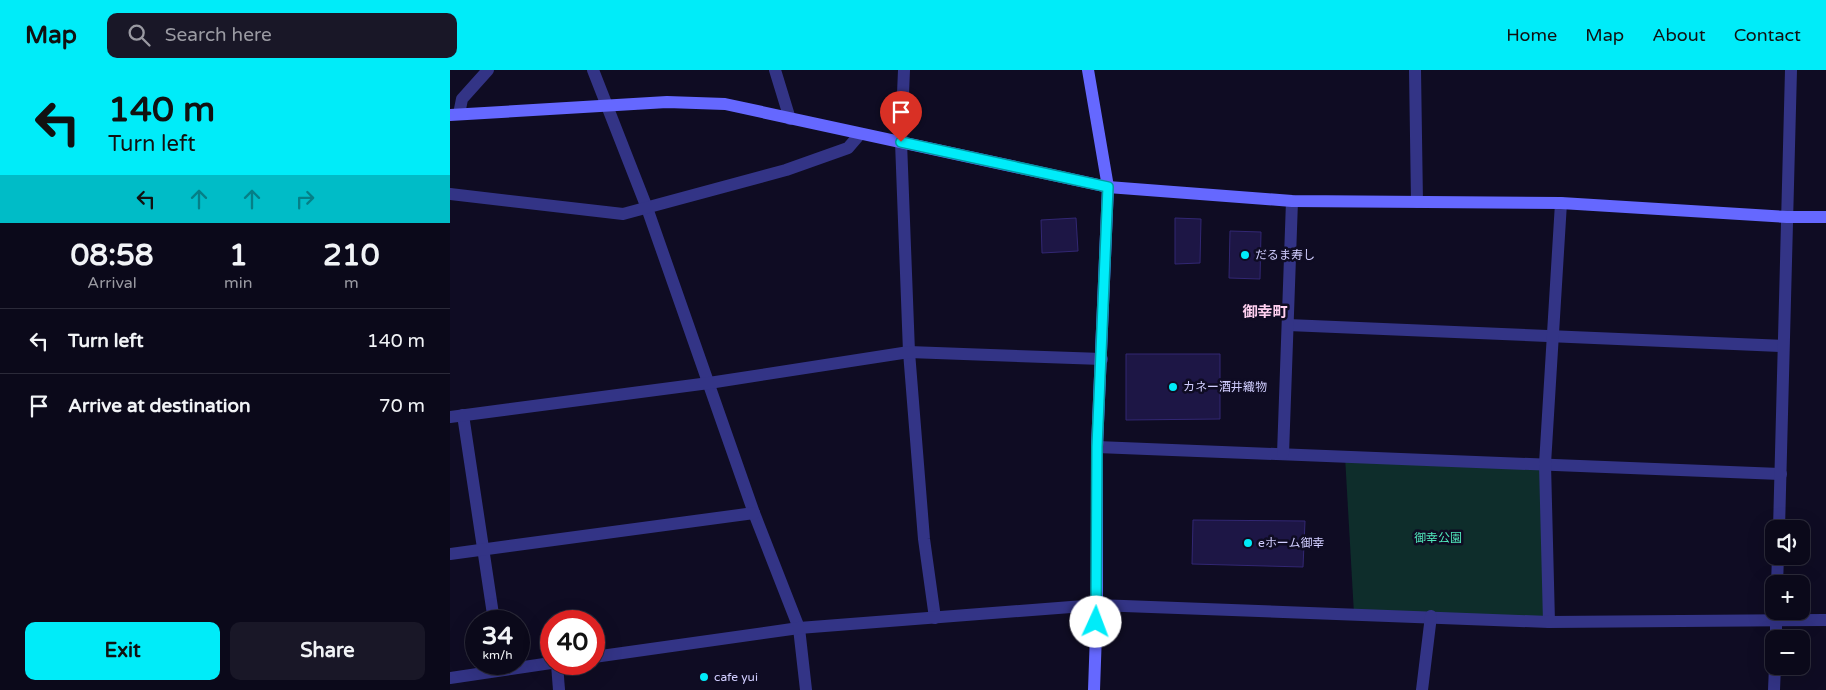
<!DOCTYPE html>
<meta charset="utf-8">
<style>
body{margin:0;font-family:"Varela Round","Noto Sans JP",sans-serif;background:#191727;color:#f1f3f6;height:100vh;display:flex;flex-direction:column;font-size:19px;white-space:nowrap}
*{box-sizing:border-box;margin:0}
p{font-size:16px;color:#9a9aa2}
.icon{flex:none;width:28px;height:28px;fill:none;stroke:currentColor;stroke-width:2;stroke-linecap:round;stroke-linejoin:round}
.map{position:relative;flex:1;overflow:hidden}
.details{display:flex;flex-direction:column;background:#0b091a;width:450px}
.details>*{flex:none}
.top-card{background:#00ecf9;color:#111;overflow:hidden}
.buttons{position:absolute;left:1315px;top:450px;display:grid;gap:10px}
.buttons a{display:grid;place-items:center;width:45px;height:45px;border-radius:10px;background:#0b091a;box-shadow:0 5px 20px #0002,0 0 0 1px #2b2a39;font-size:25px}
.speed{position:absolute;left:15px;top:540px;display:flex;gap:10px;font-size:25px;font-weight:700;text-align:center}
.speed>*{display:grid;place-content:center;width:65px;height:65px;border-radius:50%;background:#0b091a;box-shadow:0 5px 20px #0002,0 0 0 1px #2b2a39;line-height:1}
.speed small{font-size:12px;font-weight:400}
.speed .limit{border:8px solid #d22;background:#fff;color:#111}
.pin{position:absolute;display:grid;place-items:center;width:42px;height:42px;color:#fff;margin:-51px -21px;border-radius:50% 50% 50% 0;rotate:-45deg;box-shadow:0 0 5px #0007}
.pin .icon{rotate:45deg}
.me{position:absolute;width:55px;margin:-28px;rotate:2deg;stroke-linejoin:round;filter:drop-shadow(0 0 4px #0008)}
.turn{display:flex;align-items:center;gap:18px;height:105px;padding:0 25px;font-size:22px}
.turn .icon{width:65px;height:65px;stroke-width:2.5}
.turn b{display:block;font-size:35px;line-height:42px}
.lanes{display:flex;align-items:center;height:48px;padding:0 25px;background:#0003;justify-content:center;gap:25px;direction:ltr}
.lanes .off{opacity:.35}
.eta{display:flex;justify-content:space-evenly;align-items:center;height:85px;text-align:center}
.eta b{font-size:30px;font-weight:700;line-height:35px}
.cta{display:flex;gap:10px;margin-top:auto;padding:10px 25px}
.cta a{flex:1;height:58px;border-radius:10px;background:#00ecf9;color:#111;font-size:20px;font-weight:700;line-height:58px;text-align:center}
.cta a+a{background:#191727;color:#f1f3f6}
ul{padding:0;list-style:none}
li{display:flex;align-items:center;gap:15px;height:65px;padding:0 25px;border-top:1px solid #2b2a39}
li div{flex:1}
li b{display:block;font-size:19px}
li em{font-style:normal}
header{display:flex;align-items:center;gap:30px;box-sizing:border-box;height:70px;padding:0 25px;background:#00ecf9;color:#111}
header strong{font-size:24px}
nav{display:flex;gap:28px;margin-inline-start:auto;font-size:18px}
.search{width:350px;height:45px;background:#191727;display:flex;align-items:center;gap:12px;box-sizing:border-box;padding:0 18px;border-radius:10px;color:#9a9aa2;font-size:19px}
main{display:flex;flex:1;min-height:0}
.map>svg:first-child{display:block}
.green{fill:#0e2d2b}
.building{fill:#1d1645;stroke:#322773}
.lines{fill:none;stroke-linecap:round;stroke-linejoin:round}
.street{stroke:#333486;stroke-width:12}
.secondary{stroke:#6568ff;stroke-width:12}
.route-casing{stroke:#0099a2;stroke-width:12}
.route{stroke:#00ecf9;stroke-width:9}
.poi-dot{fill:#00ecf9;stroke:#0f0c23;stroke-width:2}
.labels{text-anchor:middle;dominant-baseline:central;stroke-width:5;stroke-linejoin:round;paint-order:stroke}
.poi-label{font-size:12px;fill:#d1ceff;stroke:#0f0c23;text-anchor:start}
.park-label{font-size:12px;fill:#50e8bb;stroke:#0f0c23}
.quarter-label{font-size:15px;font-weight:bold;fill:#ffd0f0;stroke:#0f0c23}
</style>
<header>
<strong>Map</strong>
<div class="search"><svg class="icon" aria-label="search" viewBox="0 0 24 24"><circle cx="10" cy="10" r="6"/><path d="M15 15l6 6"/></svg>Search here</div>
<nav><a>Home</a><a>Map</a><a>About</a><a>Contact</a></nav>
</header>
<main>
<section class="details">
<div class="top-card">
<div class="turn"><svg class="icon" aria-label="left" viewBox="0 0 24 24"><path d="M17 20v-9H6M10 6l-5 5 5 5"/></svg><div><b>140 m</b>Turn left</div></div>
<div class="lanes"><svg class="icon" aria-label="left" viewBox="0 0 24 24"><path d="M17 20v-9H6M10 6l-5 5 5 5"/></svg><svg class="icon off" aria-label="ahead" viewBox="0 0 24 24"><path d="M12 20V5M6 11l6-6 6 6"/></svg><svg class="icon off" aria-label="ahead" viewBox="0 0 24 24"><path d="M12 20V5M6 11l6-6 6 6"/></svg><svg class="icon off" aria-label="right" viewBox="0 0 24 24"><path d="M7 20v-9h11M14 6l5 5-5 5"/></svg></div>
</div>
<div class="eta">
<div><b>08:58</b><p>Arrival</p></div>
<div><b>1</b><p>min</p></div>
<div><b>210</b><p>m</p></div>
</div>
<ul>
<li><svg class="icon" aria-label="left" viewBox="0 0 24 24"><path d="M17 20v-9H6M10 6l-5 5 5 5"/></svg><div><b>Turn left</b></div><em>140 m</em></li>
<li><svg class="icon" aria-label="arrive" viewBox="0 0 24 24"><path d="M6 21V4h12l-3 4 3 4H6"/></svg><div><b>Arrive at destination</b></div><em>70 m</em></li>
</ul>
<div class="cta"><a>Exit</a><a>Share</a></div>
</section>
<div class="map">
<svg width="1376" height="620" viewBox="0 0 1376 620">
<rect width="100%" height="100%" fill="#0f0c23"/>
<!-- green -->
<polygon class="green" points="895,386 1095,394 1099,552 904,544"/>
<!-- building -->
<g class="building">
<polygon points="626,148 628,181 592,183 591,150"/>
<polygon points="725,148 751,149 750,193 725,194"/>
<polygon points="780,161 811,162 810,209 779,208"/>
<polygon points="676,284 770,284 770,349 676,350"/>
<polygon points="743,450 855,451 853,497 742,494"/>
</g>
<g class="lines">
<!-- street -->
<g class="street">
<polyline points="143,0 197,138 304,443 349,558 356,620"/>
<polyline points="325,0 340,49"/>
<polyline points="454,0 451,72 459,282 474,469 485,548"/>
<polyline points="965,0 967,132"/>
<polyline points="9,44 12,29 38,0"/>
<polyline points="0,124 173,144 336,100 398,78 410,64"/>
<polyline points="838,255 1333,276"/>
<polyline points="13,345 44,551"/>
<polyline points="0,347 259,313 459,282 652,289"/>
<polyline points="647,377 1331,404"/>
<polyline points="833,384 842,131"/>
<polyline points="1329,459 1341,0"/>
<polyline points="0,484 304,443"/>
<polyline points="1327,514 1328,486"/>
<polyline points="1099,552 1095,394 1111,133"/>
<polyline points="1326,569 1326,541"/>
<polyline points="144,587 349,558 647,535 1099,552 1376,550"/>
<polyline points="107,594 109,620"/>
<polyline points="0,608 101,593"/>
<polyline points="972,620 981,546"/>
<polyline points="1324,620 1325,596"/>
</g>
<!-- secondary -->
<g class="secondary">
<polyline points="638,0 658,117 647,377 647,535 644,620"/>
<polyline points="0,45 217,32 275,34 658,117 842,131 1111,133 1337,147 1376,147"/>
</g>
</g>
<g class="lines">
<!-- route casing -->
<g class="route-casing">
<polyline id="route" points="451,72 658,117 647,377 646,552"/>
</g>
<!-- route -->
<use href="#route" class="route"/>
</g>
<!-- markers -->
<g class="poi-dot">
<circle cx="795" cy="185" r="5"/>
<circle cx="723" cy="317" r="5"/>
<circle cx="798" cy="473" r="5"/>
<circle cx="254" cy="607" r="5"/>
</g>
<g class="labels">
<!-- poi labels -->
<g class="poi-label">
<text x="805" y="185">だるま寿し</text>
<text x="733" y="317">カネー酒井織物</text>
<text x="808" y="473">eホーム御幸</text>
<text x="264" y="607">cafe yui</text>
</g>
<!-- park labels -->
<g class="park-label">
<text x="988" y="468">御幸公園</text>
</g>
<!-- quarter labels -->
<g class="quarter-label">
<text x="815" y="242">御幸町</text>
</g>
</g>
</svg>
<div class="buttons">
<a><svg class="icon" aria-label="sound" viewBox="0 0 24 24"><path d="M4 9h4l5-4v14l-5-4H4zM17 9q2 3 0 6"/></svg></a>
<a>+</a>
<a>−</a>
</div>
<div class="speed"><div>34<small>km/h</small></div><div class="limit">40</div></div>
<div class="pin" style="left:451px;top:72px;background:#d93025"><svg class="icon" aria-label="arrive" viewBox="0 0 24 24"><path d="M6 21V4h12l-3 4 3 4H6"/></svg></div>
<svg class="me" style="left:646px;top:552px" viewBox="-20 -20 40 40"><circle r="19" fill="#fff"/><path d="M0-13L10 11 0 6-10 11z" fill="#00ecf9"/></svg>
</div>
</main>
